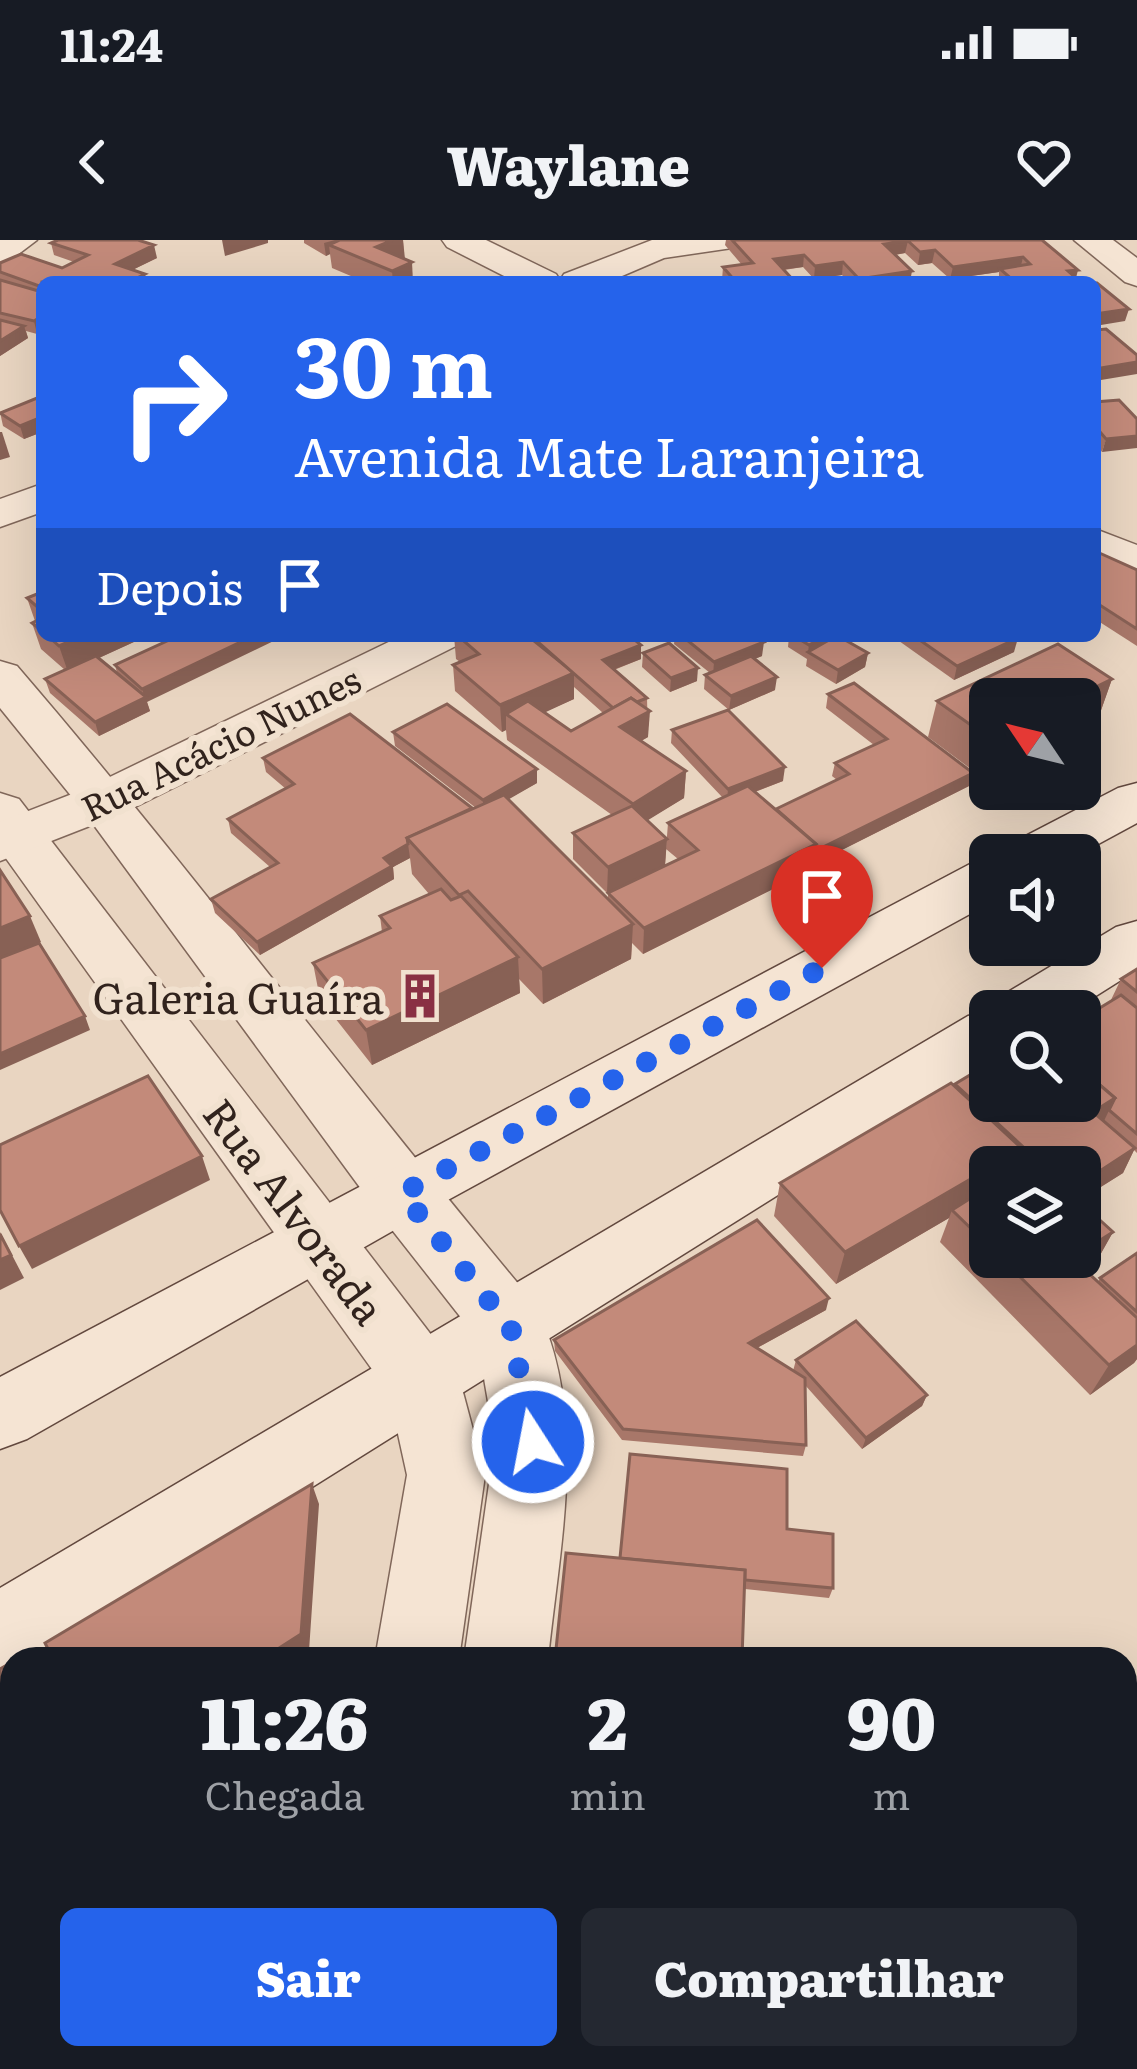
<!DOCTYPE html>
<html lang="pt">
<meta charset="utf-8">
<style>
body{margin:0;font-family:Literata,serif;background:#242831;color:#f1f3f6;height:100vh;display:flex;flex-direction:column;font-size:45px;white-space:nowrap}
*{box-sizing:border-box;margin:0}
p{font-size:39px;color:#9ea1a6}
.icon{flex:none;width:66px;height:66px;fill:none;stroke:currentColor;stroke-width:2;stroke-linecap:round;stroke-linejoin:round}
.map{position:relative;flex:1;overflow:hidden}
.details{position:absolute;left:0px;top:1407px;width:1137px;height:423px;display:flex;flex-direction:column;background:#171b24;border-radius:36px 36px 0 0;box-shadow:0 12px 48px #0002}
.details>*{flex:none}
.top-card{position:absolute;left:36px;top:36px;width:1065px;height:366px;border-radius:18px;box-shadow:0 12px 48px #0002;background:#2563eb;color:#fff;overflow:hidden}
.needle{width:78px;rotate:305deg}
.tools{position:absolute;left:969px;top:438px;display:grid;gap:24px}
.tools a{display:grid;place-items:center;width:132px;height:132px;border-radius:18px;background:#171b24;box-shadow:0 12px 48px #0002;font-size:60px}
.pin{position:absolute;display:grid;place-items:center;width:102px;height:102px;color:#fff;margin:-123px -51px;border-radius:50% 50% 50% 0;rotate:-45deg;box-shadow:0 0 12px #0007}
.pin .icon{rotate:45deg}
.me{position:absolute;width:132px;margin:-66px;rotate:349deg;stroke-linejoin:round;filter:drop-shadow(0 0 9px #0008)}
.turn{display:flex;align-items:center;gap:42px;height:252px;padding:0 60px;font-size:54px}
.turn .icon{width:156px;height:156px;stroke-width:2.5}
.turn b{display:block;font-size:84px;line-height:102px}
.then{display:flex;align-items:center;height:114px;padding:0 60px;background:#0003;gap:24px;font-size:45px}
.eta{display:flex;justify-content:space-evenly;align-items:center;height:204px;text-align:center}
.eta b{font-size:72px;font-weight:800;line-height:84px}
.action{display:flex;gap:24px;margin-top:auto;padding:24px 60px}
.action a{flex:1;height:138px;border-radius:18px;background:#2563eb;color:#fff;font-size:48px;font-weight:800;line-height:138px;text-align:center}
.action a+a{background:#242831;color:#f1f3f6}
.status{display:flex;justify-content:space-between;align-items:center;height:84px;padding:0 60px;background:#171b24;direction:ltr}
.status svg{height:33px;fill:currentColor}
header{display:flex;justify-content:space-between;align-items:center;height:156px;padding:0 60px;background:#171b24;font-size:54px;font-weight:800}
.map>svg:first-child{display:block}
.lines{fill:none;stroke-linecap:round;stroke-linejoin:round}
.minor-casing{stroke:#80675a;stroke-width:3}
.tertiary-casing{stroke:#80675a;stroke-width:3}
.secondary-casing{stroke:#62483e;stroke-width:3}
.minor{fill:#f5e4d3;fill-rule:evenodd}
.tertiary{fill:#f5e4d3;fill-rule:evenodd}
.secondary{fill:#f5e4d3;fill-rule:evenodd}
.wall{fill:#a87769;fill-rule:evenodd}
.shaded-wall{fill:#886155}
.building{fill:#c38a7a;stroke:#886155;stroke-width:3}
.route{stroke:#2563eb;stroke-width:21;stroke-dasharray:0 37.8}
.labels{text-anchor:middle;dominant-baseline:central;stroke-width:12;stroke-linejoin:round;paint-order:stroke}
.far-street-label{font-size:36px;fill:#31231d;stroke:#f1e1cf}
.poi-label{font-size:42px;fill:#31231d;stroke:#f1e1cf;text-anchor:end}
.street-label{font-size:42px;fill:#31231d;stroke:#f1e1cf}
</style>
<div class="status"><b>11:24</b><svg viewBox="0 0 49 12"><path d="M0 12V9h3v3zM5 12V6h3v6zM10 12V3h3v9zM15 12V0h3v12zM26 1h20v11H26zM47 4h2v5h-2z"/></svg></div>
<header><svg class="icon" aria-label="back" viewBox="0 0 24 24"><path d="M15 5l-7 7 7 7"/></svg>Waylane<svg class="icon" aria-label="heart" viewBox="0 0 24 24"><path d="M12 20l-8-8c-3-5 5-10 8-4 3-6 11-1 8 4z"/></svg></header>
<div class="map">
<svg width="1137" height="1829" viewBox="0 0 1137 1829">
<rect width="100%" height="100%" fill="#e9d5c1"/>
<g class="lines">
<!-- minor casing -->
<g class="minor-casing">
<g id="minor">
<polygon points="652,0 744,0 739,7 664,18 608,42 559,42 564,34"/>
<polygon points="1074,0 1113,0 1137,18 1137,46 1125,42"/>
<polygon points="42,244 42,272 0,287 0,259"/>
<path d="M0 421 17 426C196 634 359 855 536 1065 589 1176 560 1302 548 1419H464L495 1202 477 1098 378 972 85 573 0 468Z"/>
<polygon points="0,553 19,559 449,1118 460,1141 485,1235 459,1419 375,1419 407,1235 389,1153 0,610"/>
<polygon points="281,1818 379,1818 376,1829 278,1829"/>
<polygon points="388,1818 486,1818 484,1829 386,1829"/>
</g>
</g>
<!-- tertiary casing -->
<g class="tertiary-casing">
<g id="tertiary">
<polygon points="0,0 37,0 12,19 0,22"/>
<polygon points="442,0 486,0 556,34 561,42 516,42 447,7"/>
<polygon points="1095,289 1137,305 1137,336 1095,319"/>
<polygon points="401,396 463,396 456,406 123,573 0,621 0,582 85,549"/>
</g>
</g>
<!-- secondary casing -->
<g class="secondary-casing">
<g id="secondary">
<polygon points="1137,543 1137,583 1078,615 1006,615 1014,602 1118,548"/>
<polygon points="990,619 990,663 426,972 27,1199 0,1209 0,1137 970,624"/>
<polygon points="1137,681 1137,730 1072,771 990,771 990,822 38,1419 12,1419 12,1431 0,1436 0,1348 968,776 995,770 1003,755 1116,687"/>
</g>
</g>
<!-- minor -->
<use href="#minor" class="minor"/>
<!-- tertiary -->
<use href="#tertiary" class="tertiary"/>
<!-- secondary -->
<use href="#secondary" class="secondary"/>
</g>
<!-- wall -->
<g class="wall">
<polygon points="304,0 403,0 404,19 413,42 365,42 332,28 330,14 326,16 304,3"/>
<polygon points="726,0 1042,0 1075,42 999,42 999,32 950,39 932,23 918,25 905,13 895,15 912,31 848,42 842,35 814,39 803,27 784,30 795,42 724,42 722,40 723,27 742,25 725,5"/>
<polygon points="51,3 157,18 132,30 145,34 146,42 42,42 42,91 37,94 26,91 28,98 0,116 0,23 62,28 74,22 54,15"/>
<polygon points="42,156 42,192 24,199 3,186 0,172"/>
<polygon points="1119,160 1102,212 1095,203 1095,162"/>
<polygon points="1095,311 1137,330 1137,406 1095,379"/>
<polygon points="42,352 42,396 147,396 99,418 117,433 115,425 178,396 147,462 150,471 99,496 50,453 45,439 65,430 41,409 32,383 35,381 27,358"/>
<path d="M454 396H630L641 419 614 430 647 458 648 497 641 501 686 531 684 558 647 580 667 599 665 625 607 653 573 619V593L612 575 507 500 506 490 502 492 455 451 453 425 460 422 456 419ZM574 447 603 473 571 491 544 472 574 459Z"/>
<polygon points="675,396 756,396 762,416 754,419 775,450 729,470 704,449 705,435 710,433 674,404"/>
<polygon points="789,396 848,396 843,399 868,413 865,427 836,444 806,426 807,419 788,407"/>
<polygon points="892,396 1014,396 1014,412 954,440"/>
<polygon points="643,413 697,441 670,452 642,427"/>
<polygon points="1112,439 1099,476 1080,485 1080,459 990,529 979,535 928,497 937,461"/>
<polygon points="828,454 973,533 969,546 812,625 811,630 643,714 632,703 631,719 543,764 519,739 520,753 372,825 320,759 313,723 382,692 380,676 429,654 412,634 410,618 393,627 394,639 260,715 215,673 211,659 270,627 231,593 228,579 286,549 266,532 263,518 472,569 476,568 395,506 393,492 537,529 537,543 508,559 608,659 608,653 678,619 666,609 668,583 723,558 671,503 672,490 783,541 755,552 776,569 837,540 832,536 835,523 874,505 826,468"/>
<polygon points="1137,729 1137,913 1134,910 1123,933 1080,960 1080,927 990,927 990,1017 1080,1017 1113,992 1095,1024 1086,1031 1098,1042 1100,1038 1137,1013 1137,1119 1134,1123 1090,1155 940,1002 949,978 836,1044 774,976 780,943 955,844 990,861 1110,762 1121,739"/>
<polygon points="826,1070 757,1108 793,1131 796,1120 927,1155 922,1166 862,1209 805,1145 806,1205 803,1216 622,1200 555,1111 554,1100"/>
<polygon points="787,1289 833,1348 829,1358 745,1349 620,1318"/>
<polygon points="1125,1478 1137,1480 1137,1588 1125,1586"/>
<polygon points="1137,1596 1137,1826 1069,1818 1125,1818"/>
</g>
<!-- shaded-wall -->
<g class="shaded-wall">
<polygon points="222,0 268,0 268,3 225,16"/>
<polygon points="335,0 375,0 329,5 330,14 326,16 324,3"/>
<polygon points="393,0 403,0 405,19 376,7"/>
<polygon points="908,1 905,13 882,17 884,4"/>
<polygon points="154,5 157,18 118,37 115,24"/>
<polygon points="935,10 932,23 918,25 920,12"/>
<polygon points="804,15 803,27 772,31 774,19"/>
<polygon points="1023,17 1020,30 1000,29 999,32 950,39 953,27"/>
<polygon points="412,22 413,42 393,42 392,31"/>
<polygon points="843,22 842,35 814,39 815,26"/>
<polygon points="1078,30 1075,42 1042,42 1068,31"/>
<polygon points="912,31 910,42 858,42 859,39"/>
<polygon points="145,34 146,42 129,42"/>
<polygon points="1129,69 1125,81 1095,86 1095,74"/>
<polygon points="42,76 42,91 37,94 34,81"/>
<polygon points="24,86 28,98 0,116 0,101"/>
<polygon points="1137,122 1137,134 1095,141 1095,129"/>
<polygon points="42,177 42,192 24,199 20,186"/>
<polygon points="0,192 2,192 10,217 0,220"/>
<polygon points="1137,196 1137,208 1102,212 1106,199"/>
<polygon points="82,396 147,396 68,432 59,406"/>
<polygon points="253,396 284,396 147,462 150,471 99,496 95,482 145,458 142,449"/>
<polygon points="826,396 848,396 814,415 808,412 809,405"/>
<polygon points="1018,398 1014,412 954,440 957,426"/>
<polygon points="764,402 762,416 713,436 714,422"/>
<polygon points="641,405 641,419 602,434 603,420"/>
<polygon points="868,413 865,427 836,444 838,430"/>
<polygon points="698,428 697,441 670,452 671,438"/>
<polygon points="574,433 574,459 520,484 506,474 506,490 502,492 500,465"/>
<polygon points="777,437 775,450 729,470 731,456"/>
<polygon points="1112,439 1099,476 1080,485 1080,459 1071,459"/>
<polygon points="650,471 648,497 620,513 620,487"/>
<polygon points="989,498 990,529 979,535"/>
<polygon points="785,527 783,541 727,562 728,549"/>
<polygon points="537,529 537,543 483,574 483,560"/>
<polygon points="686,531 684,558 632,590 633,564"/>
<polygon points="973,533 969,546 812,625 811,630 643,714 644,688 816,604"/>
<polygon points="667,599 665,625 607,653 608,627"/>
<polygon points="408,604 410,618 393,627 394,639 260,715 257,702 384,618"/>
<polygon points="30,676 41,702 0,719 0,688"/>
<polygon points="633,684 631,719 543,764 542,729"/>
<polygon points="518,717 520,753 372,825 366,790"/>
<polygon points="85,776 90,790 0,830 0,814"/>
<polygon points="1115,858 1103,883 1093,872"/>
<polygon points="1135,908 1123,933 1080,960 1080,944"/>
<polygon points="202,916 210,940 32,1029 19,1006"/>
<polygon points="983,932 970,965 952,970 949,978 836,1044 845,1012"/>
<polygon points="0,992 24,1038 0,1050"/>
<polygon points="1113,992 1095,1024 1056,1050 1074,1017 1080,1017 1080,1013"/>
<polygon points="829,1058 826,1070 746,1114 749,1103"/>
<polygon points="1137,1105 1137,1119 1134,1123 1090,1155 1109,1125"/>
<polygon points="927,1155 922,1166 862,1209 866,1198"/>
<polygon points="312,1244 319,1264 309,1411 302,1415 304,1419 262,1419"/>
<polygon points="12,1583 12,1607 0,1614 0,1591"/>
</g>
<!-- building -->
<g class="building">
<polygon points="58,0 138,0 154,5 115,24 145,34 129,42 104,42 96,39 90,42 42,42 42,47 0,32 0,23 21,14 62,28 88,15 51,3"/>
<polygon points="340,0 393,0 376,7 412,22 392,31 329,5"/>
<polygon points="732,0 1042,0 1078,30 1068,31 1075,37 1042,42 1015,42 1000,29 1030,24 1023,17 953,27 935,10 920,12 908,1 884,4 912,31 859,39 843,22 815,26 804,15 774,19 795,42 736,42 723,27 753,23"/>
<polygon points="0,40 42,52 42,76 34,81 0,73"/>
<polygon points="1095,43 1097,43 1129,69 1095,74"/>
<polygon points="0,80 24,86 0,101"/>
<polygon points="1106,89 1137,115 1137,122 1095,129 1095,90"/>
<polygon points="42,156 42,177 20,186 0,173"/>
<polygon points="1119,160 1137,179 1137,196 1106,199 1095,186 1095,162"/>
<polygon points="1095,311 1137,330 1137,389 1095,362"/>
<polygon points="42,352 42,371 27,358"/>
<polygon points="42,378 42,391 32,383"/>
<polygon points="48,396 82,396 59,406"/>
<polygon points="178,396 253,396 142,449 115,425"/>
<polygon points="458,396 528,396 574,433 500,465 453,425 479,414"/>
<polygon points="531,396 630,396 641,405 603,420 647,458 637,462 631,458 613,468"/>
<polygon points="682,396 756,396 764,402 714,422"/>
<polygon points="794,396 826,396 809,405"/>
<polygon points="836,396 838,396 868,413 838,430 808,412"/>
<polygon points="914,396 1014,396 1018,398 957,426"/>
<polygon points="669,403 698,428 671,438 643,413"/>
<polygon points="1058,404 1112,439 1071,459 990,459 989,498 937,461"/>
<polygon points="96,416 146,457 95,482 45,439"/>
<polygon points="751,416 777,437 731,456 705,435"/>
<polygon points="854,443 973,533 815,611 816,604 776,569 849,534 835,523 887,499 828,454"/>
<polygon points="631,458 650,471 620,487 686,531 633,564 506,474 528,461 571,491"/>
<polygon points="447,464 537,529 483,560 393,492"/>
<polygon points="728,470 785,527 728,549 672,490"/>
<polygon points="350,474 472,568 407,598 408,604 384,618 392,626 257,702 211,659 278,623 228,579 294,544 263,518"/>
<polygon points="748,546 816,604 644,688 608,653 698,610 668,583"/>
<polygon points="504,555 633,684 542,729 468,651 459,655 407,598"/>
<polygon points="632,566 667,599 608,627 573,593"/>
<polygon points="0,630 30,676 0,688"/>
<polygon points="441,649 451,660 461,656 518,717 366,790 313,723 390,688 380,676"/>
<polygon points="39,703 85,776 0,814 0,718"/>
<polygon points="1137,729 1137,752 1121,739"/>
<polygon points="1121,755 1137,768 1137,894 1109,870 1115,858 1080,828 1080,780"/>
<polygon points="990,823 990,861 1080,861 1080,828 1115,858 1093,872 1135,908 1080,944 1080,927 1045,927 955,844"/>
<polygon points="148,836 202,916 19,1006 0,970 0,905"/>
<polygon points="951,843 1042,927 990,927 990,939 983,932 845,1012 780,943"/>
<polygon points="990,946 990,1007 952,970"/>
<polygon points="1080,962 1113,992 1080,1013"/>
<polygon points="757,980 829,1058 749,1103 805,1138 806,1205 623,1189 554,1100"/>
<polygon points="0,994 11,1015 0,1020"/>
<polygon points="1137,1013 1137,1072 1100,1038"/>
<polygon points="1000,1017 1071,1017 1137,1078 1137,1105 1109,1125"/>
<polygon points="856,1081 927,1155 866,1198 796,1120"/>
<polygon points="630,1214 787,1229 787,1289 833,1294 833,1348 745,1340 745,1330 620,1318"/>
<polygon points="312,1244 301,1394 262,1419 53,1419 45,1403"/>
<polygon points="566,1313 745,1330 742,1419 555,1419"/>
<polygon points="28,1412 31,1419 17,1419"/>
<polygon points="12,1422 12,1583 0,1591 0,1429"/>
<polygon points="1125,1478 1137,1480 1137,1580 1125,1578"/>
<polygon points="1125,1594 1137,1596 1137,1822 1103,1818 1125,1818"/>
<polygon points="12,1756 12,1778 5,1777"/>
<polygon points="20,1818 44,1818 104,1829 16,1829"/>
<polygon points="536,1818 663,1818 662,1829 534,1829"/>
</g>
<g class="lines">
<!-- route -->
<polyline class="route" points="533,1202 511,1088 402,953 822,728"/>
</g>
<!-- icons -->
<defs>
<g id="building-bare" transform="scale(3.6)"><path d="M-4-6H4V6H1V3H-1V6H-4ZM-2.5-4.3h1.7v1.8h-1.7ZM.8-4.3h1.7v1.8H.8ZM-2.5-1h1.7V.8h-1.7ZM.8-1h1.7V.8H.8Z" fill="#893043" stroke="#f1e1cf" stroke-width="2.5" paint-order="stroke"/></g>
</defs>
<g fill-rule="evenodd">
<use href="#building-bare" x="420" y="756"/>
</g>
<g class="labels">
<!-- far-street labels -->
<g class="far-street-label">
<text transform="translate(220 502) rotate(-26)">Rua Acácio Nunes</text>
</g>
<!-- poi labels -->
<g class="poi-label">
<text x="384" y="756">Galeria Guaíra</text>
</g>
<!-- street labels -->
<g class="street-label">
<text transform="translate(296 970) rotate(53)">Rua Alvorada</text>
</g>
</g>
</svg>
<div class="tools">
<a><svg class="needle" viewBox="-14 -14 28 28"><path d="M0-13l5 13h-10z" fill="#e53935"/><path d="M0 13l5-13h-10z" fill="#9ea1a6"/></svg></a>
<a><svg class="icon" aria-label="sound" viewBox="0 0 24 24"><path d="M4 9h4l5-4v14l-5-4H4zM17 9q2 3 0 6"/></svg></a>
<a><svg class="icon" aria-label="search" viewBox="0 0 24 24"><circle cx="10" cy="10" r="6"/><path d="M15 15l6 6"/></svg></a>
<a><svg class="icon" aria-label="layers" viewBox="0 0 24 24"><path d="M12 4l9 5-9 5-9-5zM3 14l9 5 9-5"/></svg></a>
</div>
<div class="pin" style="left:822px;top:728px;background:#d93025"><svg class="icon" aria-label="arrive" viewBox="0 0 24 24"><path d="M6 21V4h12l-3 4 3 4H6"/></svg></div>
<svg class="me" style="left:533px;top:1202px" viewBox="-20 -20 40 40"><circle r="17" fill="#2563eb" stroke="#fff" stroke-width="3"/><path d="M0-11L8 9 0 5-8 9z" fill="#fff"/></svg>
<div class="top-card">
<div class="turn"><svg class="icon" aria-label="right" viewBox="0 0 24 24"><path d="M7 20v-9h11M14 6l5 5-5 5"/></svg><div><b>30 m</b>Avenida Mate Laranjeira</div></div>
<div class="then">Depois<svg class="icon" aria-label="arrive" viewBox="0 0 24 24"><path d="M6 21V4h12l-3 4 3 4H6"/></svg></div>
</div>
<section class="details">
<div class="eta">
<div><b>11:26</b><p>Chegada</p></div>
<div><b>2</b><p>min</p></div>
<div><b>90</b><p>m</p></div>
</div>
<div class="action"><a>Sair</a><a>Compartilhar</a></div>
</section>
</div>
